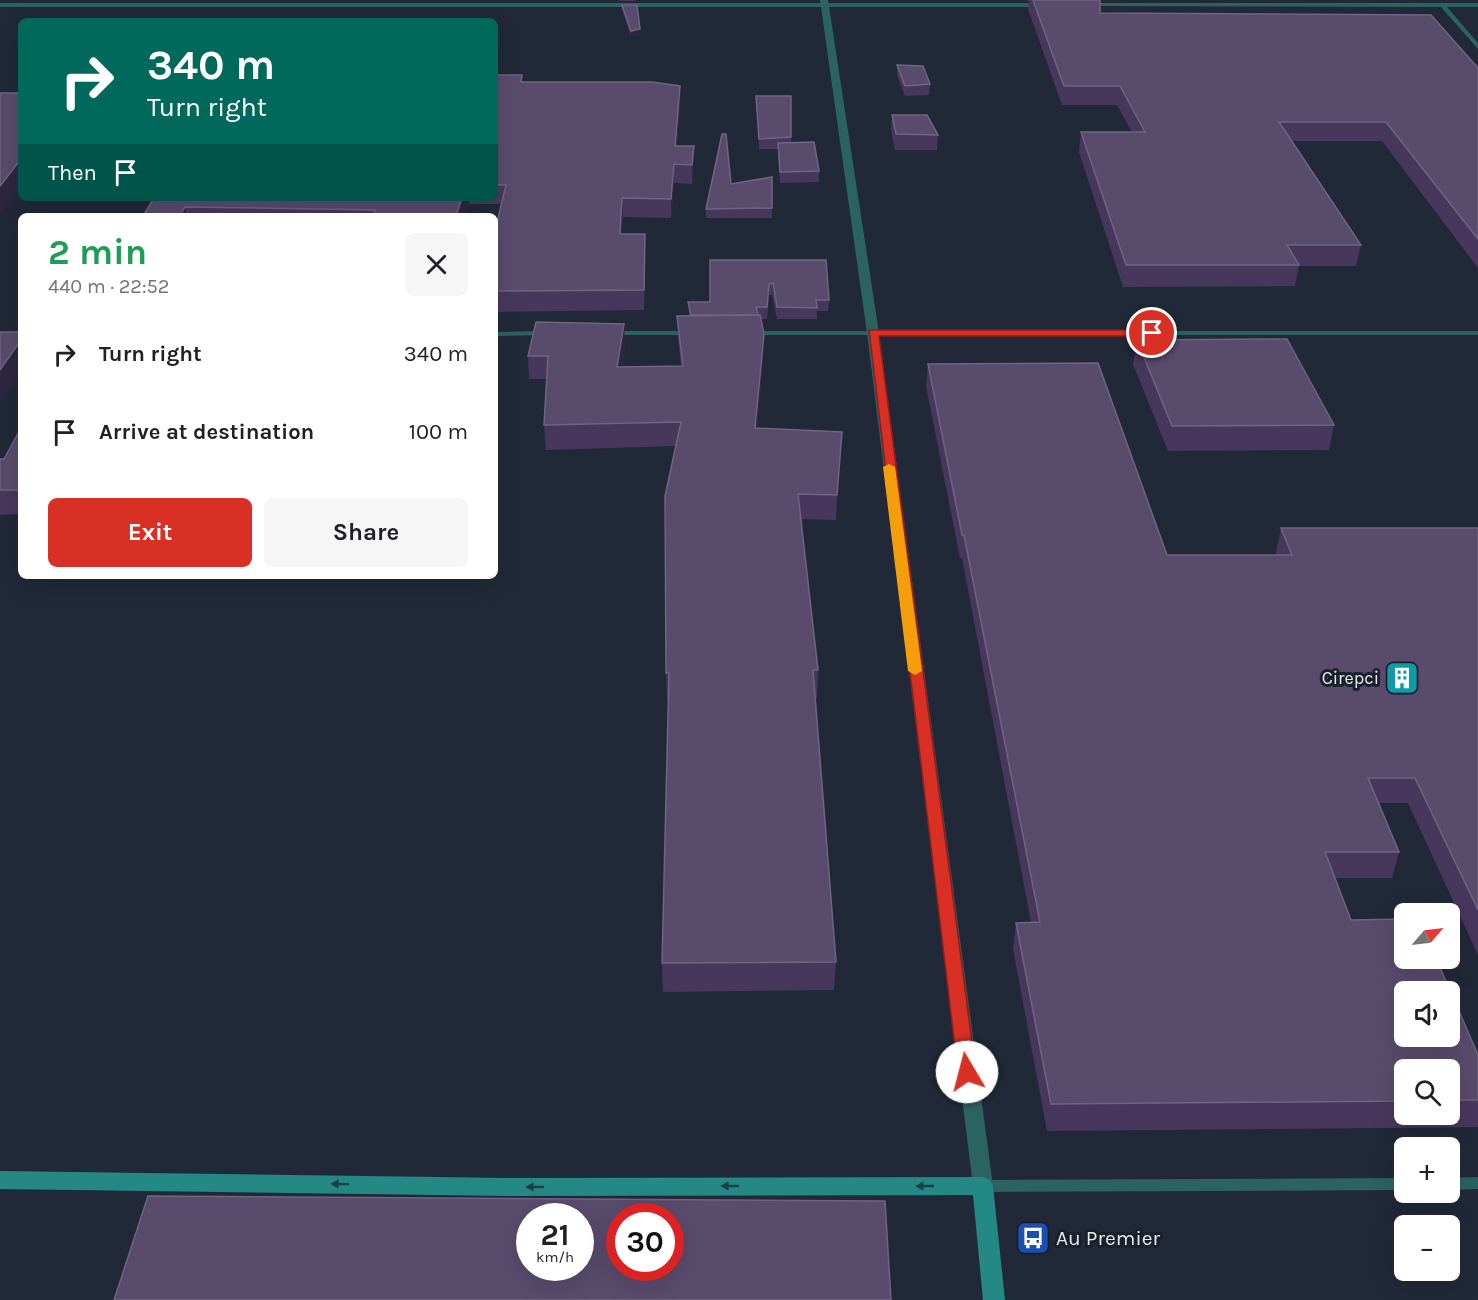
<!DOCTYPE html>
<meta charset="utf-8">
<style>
body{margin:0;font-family:Karla,sans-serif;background:#f6f6f6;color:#202124;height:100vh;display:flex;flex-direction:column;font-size:22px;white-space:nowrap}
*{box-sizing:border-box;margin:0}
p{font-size:20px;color:#757577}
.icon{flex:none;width:33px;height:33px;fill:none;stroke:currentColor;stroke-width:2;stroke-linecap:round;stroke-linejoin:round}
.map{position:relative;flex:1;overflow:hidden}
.sheet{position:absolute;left:18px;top:213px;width:480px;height:366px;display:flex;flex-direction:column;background:#fff;border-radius:9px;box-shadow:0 6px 24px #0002}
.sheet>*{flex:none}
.guide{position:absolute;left:18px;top:18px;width:480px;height:183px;border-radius:9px;box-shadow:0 6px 24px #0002;background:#00695c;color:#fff;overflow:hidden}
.needle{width:39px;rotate:62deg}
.controls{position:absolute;left:1394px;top:903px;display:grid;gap:12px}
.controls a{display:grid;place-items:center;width:66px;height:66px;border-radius:9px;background:#fff;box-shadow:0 6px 24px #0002;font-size:30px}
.speed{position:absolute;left:516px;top:1203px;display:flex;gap:12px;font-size:30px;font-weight:700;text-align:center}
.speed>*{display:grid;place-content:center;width:78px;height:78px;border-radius:50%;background:#fff;box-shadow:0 6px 24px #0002;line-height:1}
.speed small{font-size:15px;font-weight:400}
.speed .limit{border:9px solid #d22;background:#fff;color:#111}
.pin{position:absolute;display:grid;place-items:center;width:51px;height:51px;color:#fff;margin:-26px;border:3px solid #fff;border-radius:50%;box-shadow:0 2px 6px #0007}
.me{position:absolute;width:66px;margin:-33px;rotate:352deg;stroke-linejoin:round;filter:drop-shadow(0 0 4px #0008)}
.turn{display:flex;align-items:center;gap:21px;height:126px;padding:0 30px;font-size:27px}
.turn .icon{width:78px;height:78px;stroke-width:2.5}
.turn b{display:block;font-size:42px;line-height:51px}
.then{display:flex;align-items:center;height:57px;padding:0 30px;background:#0003;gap:12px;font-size:22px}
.round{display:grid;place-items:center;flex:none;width:63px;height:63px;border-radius:9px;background:#f6f6f6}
.overview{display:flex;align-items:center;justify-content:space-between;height:102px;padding:0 30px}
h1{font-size:36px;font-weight:700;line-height:45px;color:#1e9e55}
.cta{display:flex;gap:12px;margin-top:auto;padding:12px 30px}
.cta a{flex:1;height:69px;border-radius:9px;background:#d93025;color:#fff;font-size:24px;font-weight:700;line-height:69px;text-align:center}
.cta a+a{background:#f6f6f6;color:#202124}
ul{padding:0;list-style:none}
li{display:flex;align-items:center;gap:18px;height:78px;padding:0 30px}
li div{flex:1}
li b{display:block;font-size:22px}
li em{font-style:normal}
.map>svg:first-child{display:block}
.built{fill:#212938;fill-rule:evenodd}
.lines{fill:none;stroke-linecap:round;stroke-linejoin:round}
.lane{fill:#2b6360;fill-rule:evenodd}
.street{fill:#2b6360;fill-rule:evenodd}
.secondary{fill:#248985;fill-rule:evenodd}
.wall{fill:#48375c;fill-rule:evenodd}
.shaded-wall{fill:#2e2641}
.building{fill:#594b6c;stroke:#6f6481;stroke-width:1.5;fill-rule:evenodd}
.oneway{fill:#1d4045}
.route{fill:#d93025;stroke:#8d1f18;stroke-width:1.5}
.slow{fill:#f59e0b}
.labels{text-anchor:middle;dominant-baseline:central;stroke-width:6;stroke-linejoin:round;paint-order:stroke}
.poi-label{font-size:18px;fill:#e6eaf1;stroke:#1a2029;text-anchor:end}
.near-poi-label{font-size:21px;fill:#e6eaf1;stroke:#1a2029;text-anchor:start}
</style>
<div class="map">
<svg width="1478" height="1300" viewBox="0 0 1478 1300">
<rect width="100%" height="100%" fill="#1a2029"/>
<!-- built -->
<path class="built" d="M0 0H1478V1300H0ZM21 21H495V198H21ZM21 216H495V576H21ZM1404 914H1449V958H1404ZM1404 992H1449V1036H1404ZM1404 1070H1449V1114H1404ZM1404 1148H1449V1192H1404ZM530 1216H580V1268H530ZM620 1216H670V1268H620ZM1404 1226H1449V1270H1404Z"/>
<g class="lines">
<!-- lane -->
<g class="lane">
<polygon points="0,3 1043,3 1046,5 1043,7 0,7"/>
<polygon points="1086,3 1478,3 1478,7 1447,7 1478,43 1478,49 1441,7 1088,6 1085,4"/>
<polygon points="548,331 551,331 551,335 495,336 495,332"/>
<polygon points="608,331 692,331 696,333 692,335 608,335"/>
<rect x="746" y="331" width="732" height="4"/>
<polygon points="1478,1177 1478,1189 1449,1190 1449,1178"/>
<polygon points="1404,1178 1404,1190 983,1192 978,1190 976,1186 978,1182 983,1180"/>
</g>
<!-- street -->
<polygon class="street" points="820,0 828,0 879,333 993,1186 990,1192 983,1195 976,1192 973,1186 867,333"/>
<!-- secondary -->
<polygon class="secondary" points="0,1171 512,1178 983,1177 990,1180 993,1186 1005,1300 983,1300 973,1195 512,1196 0,1189"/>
</g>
<!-- wall -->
<g class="wall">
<polygon points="619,0 636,0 636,1 620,1"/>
<polygon points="1025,0 1100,0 1100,13 1478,68 1478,268 1382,141 1292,141 1361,245 1356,266 1299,266 1295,286 1123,287 1079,152 1081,132 1132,132 1117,105 1062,105 1028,9 1029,1"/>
<polygon points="622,5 640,34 631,36 622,9"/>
<polygon points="897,65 930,84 929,95 905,96 897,75"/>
<polygon points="495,75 523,82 680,103 677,146 694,164 692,184 674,183 671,218 623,217 622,234 645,253 644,310 495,312 495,226 496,226 502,204 469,204 464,216 143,216 154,198 495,198"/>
<polygon points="756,96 791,96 791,143 819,171 819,182 780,183 778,149 759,149"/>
<polygon points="892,115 938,135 937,150 895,150 891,130"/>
<polygon points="772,177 772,218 706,218 706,209 731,184"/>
<polygon points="710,260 829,300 828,311 817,311 817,319 777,319 772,295 769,295 767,319 761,319 763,357 757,428 842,432 836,520 801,519 818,670 817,697 815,697 836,962 834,990 663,992 662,963 669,700 667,700 666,673 676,446 546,450 544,425 547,379 529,379 528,356 625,347 622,367 681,366 678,339 677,316 689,316 688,302 710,302"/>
<polygon points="1137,340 1334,425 1329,450 1168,451 1133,364"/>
<path d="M928 364 1167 555H1277L1276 552 1281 528H1478V955L1408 803H1379L1399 852 1392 878H1335L1351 920 1478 1100V1127L1047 1131 1013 949 1016 923 1031 922 962 558H960L926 386ZM1404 1070H1449V1114H1404Z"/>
<polygon points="21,428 21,514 0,515 0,459 4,459"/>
</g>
<!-- shaded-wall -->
<g class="shaded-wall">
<polygon points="640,29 640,34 631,36 631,31"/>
<polygon points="680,86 680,103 675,164 675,146"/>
<polygon points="694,146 694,164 692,184 692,165"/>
<polygon points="21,159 21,186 0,214 0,186"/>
<polygon points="674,164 674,183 671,218 671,199"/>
<polygon points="462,198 468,198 469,204 464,216 456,216"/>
<polygon points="622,198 623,217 621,253 620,234"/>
<polygon points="185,207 187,216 180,216"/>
<polygon points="624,324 625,347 618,391 617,367"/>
<polygon points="764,334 763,357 755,453 755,428"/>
<polygon points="21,340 21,373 2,401 0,393 0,370"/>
<polygon points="842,432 841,456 836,520 837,495"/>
</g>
<!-- building -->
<g class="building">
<polygon points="1033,0 1100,0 1100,13 1431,15 1478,68 1478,239 1386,122 1279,122 1361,245 1287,245 1299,265 1126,265 1081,132 1145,132 1120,86 1064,86"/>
<polygon points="622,5 637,5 640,29 631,31"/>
<polygon points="897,65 923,66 930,84 905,86"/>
<polygon points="495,75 522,75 521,82 652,82 680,86 675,146 694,146 692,165 674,164 671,199 622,198 620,234 645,234 644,290 495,291 495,226 496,226 506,185 495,185"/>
<polygon points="0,93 21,93 21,159 0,186"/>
<polygon points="756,96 791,96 791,137 759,139"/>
<polygon points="892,115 927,115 938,135 896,134"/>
<polygon points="722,134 726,134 731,184 772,177 772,208 706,209"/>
<polygon points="814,142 819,171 780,172 778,143"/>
<polygon points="154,198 462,198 456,216 372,216 375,210 185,207 180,216 143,216"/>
<polygon points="710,260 826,260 829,300 816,300 817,308 777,307 773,283 769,284 767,307 756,307 758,315 691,315 688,302 710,302"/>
<polygon points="760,315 764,334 755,428 842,432 837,495 798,494 818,670 813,670 836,962 662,963 669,673 666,673 665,496 681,422 544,425 548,356 528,356 536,322 624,324 617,367 683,366 677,316"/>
<polygon points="0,332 21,332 21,340 0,370"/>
<polygon points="1287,339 1334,425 1172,426 1137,340"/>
<path d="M1098 363 1167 555H1292L1281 528H1478V910L1415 778H1368L1399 852H1325L1351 920 1404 919V958H1436L1478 1055V1100H1449V1070H1404V1101L1051 1104 1016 923 1040 922 964 535H962L928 364ZM1404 992H1449V1036H1404Z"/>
<polygon points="21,428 21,490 0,490 0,459 4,459"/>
<path d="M148 1196 885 1201 891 1300H114ZM530 1216H580V1268H530ZM620 1216H670V1268H620Z"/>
</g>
<!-- one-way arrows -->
<defs><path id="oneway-solid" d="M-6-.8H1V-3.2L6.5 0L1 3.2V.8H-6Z" transform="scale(1.5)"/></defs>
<g class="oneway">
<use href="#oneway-solid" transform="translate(340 1184) rotate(-179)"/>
<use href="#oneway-solid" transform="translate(730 1186) rotate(180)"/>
<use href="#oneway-solid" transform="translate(925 1186) rotate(180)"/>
<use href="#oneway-solid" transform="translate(535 1187) rotate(180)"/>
</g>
<!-- route -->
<polygon class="route" points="869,330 1152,330 1158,333 1152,336 879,336 976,1072 973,1077 967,1079 961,1077 958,1072"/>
<!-- slow -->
<polygon class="slow" points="889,464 895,467 922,671 915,675 908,671 883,467"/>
<!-- icons -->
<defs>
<g id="building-square" transform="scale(1.725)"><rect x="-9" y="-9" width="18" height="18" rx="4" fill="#0f9aa8" stroke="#1a2029"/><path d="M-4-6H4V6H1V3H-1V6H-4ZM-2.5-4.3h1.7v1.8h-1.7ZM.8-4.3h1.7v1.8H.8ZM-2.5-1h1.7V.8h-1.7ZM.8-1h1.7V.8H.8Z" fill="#fff"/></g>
<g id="bus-square" transform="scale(1.725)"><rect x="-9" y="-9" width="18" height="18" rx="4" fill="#1a4fb4" stroke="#1a2029"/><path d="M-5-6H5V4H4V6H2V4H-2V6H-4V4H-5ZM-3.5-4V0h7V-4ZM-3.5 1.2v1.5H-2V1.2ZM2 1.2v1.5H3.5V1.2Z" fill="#fff"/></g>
</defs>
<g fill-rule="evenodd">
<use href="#building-square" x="1402" y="678"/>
<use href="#bus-square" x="1033" y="1238"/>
</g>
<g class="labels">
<!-- poi labels -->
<g class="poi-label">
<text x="1379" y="678">Cirepci</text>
</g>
<!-- near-poi labels -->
<g class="near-poi-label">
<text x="1056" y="1238">Au Premier</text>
</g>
</g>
</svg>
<div class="controls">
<a><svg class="needle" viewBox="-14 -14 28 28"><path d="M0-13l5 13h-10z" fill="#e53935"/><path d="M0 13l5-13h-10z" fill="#757577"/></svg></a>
<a><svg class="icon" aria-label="sound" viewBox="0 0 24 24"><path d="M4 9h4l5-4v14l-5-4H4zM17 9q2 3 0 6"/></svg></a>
<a><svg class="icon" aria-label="search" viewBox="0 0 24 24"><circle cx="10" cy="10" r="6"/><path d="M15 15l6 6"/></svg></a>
<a>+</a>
<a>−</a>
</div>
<div class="speed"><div>21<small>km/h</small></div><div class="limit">30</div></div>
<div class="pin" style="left:1152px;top:333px;background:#d93025"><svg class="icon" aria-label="arrive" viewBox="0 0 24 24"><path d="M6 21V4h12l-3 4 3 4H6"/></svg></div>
<svg class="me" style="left:967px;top:1072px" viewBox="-20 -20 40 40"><circle r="19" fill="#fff"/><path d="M0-13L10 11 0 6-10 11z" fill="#d93025"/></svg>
<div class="guide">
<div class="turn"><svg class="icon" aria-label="right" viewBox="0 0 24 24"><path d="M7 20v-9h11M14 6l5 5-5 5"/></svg><div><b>340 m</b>Turn right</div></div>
<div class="then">Then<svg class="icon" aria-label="arrive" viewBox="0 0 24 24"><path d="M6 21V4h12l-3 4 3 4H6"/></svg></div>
</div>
<section class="sheet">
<div class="overview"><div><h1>2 min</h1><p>440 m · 22:52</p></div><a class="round"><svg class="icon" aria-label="close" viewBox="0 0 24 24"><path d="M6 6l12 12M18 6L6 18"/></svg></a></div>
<ul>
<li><svg class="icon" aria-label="right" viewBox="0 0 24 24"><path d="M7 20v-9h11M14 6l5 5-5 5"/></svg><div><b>Turn right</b></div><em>340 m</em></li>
<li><svg class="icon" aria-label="arrive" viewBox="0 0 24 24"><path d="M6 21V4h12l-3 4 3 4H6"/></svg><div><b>Arrive at destination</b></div><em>100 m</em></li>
</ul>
<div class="cta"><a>Exit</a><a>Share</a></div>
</section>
</div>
